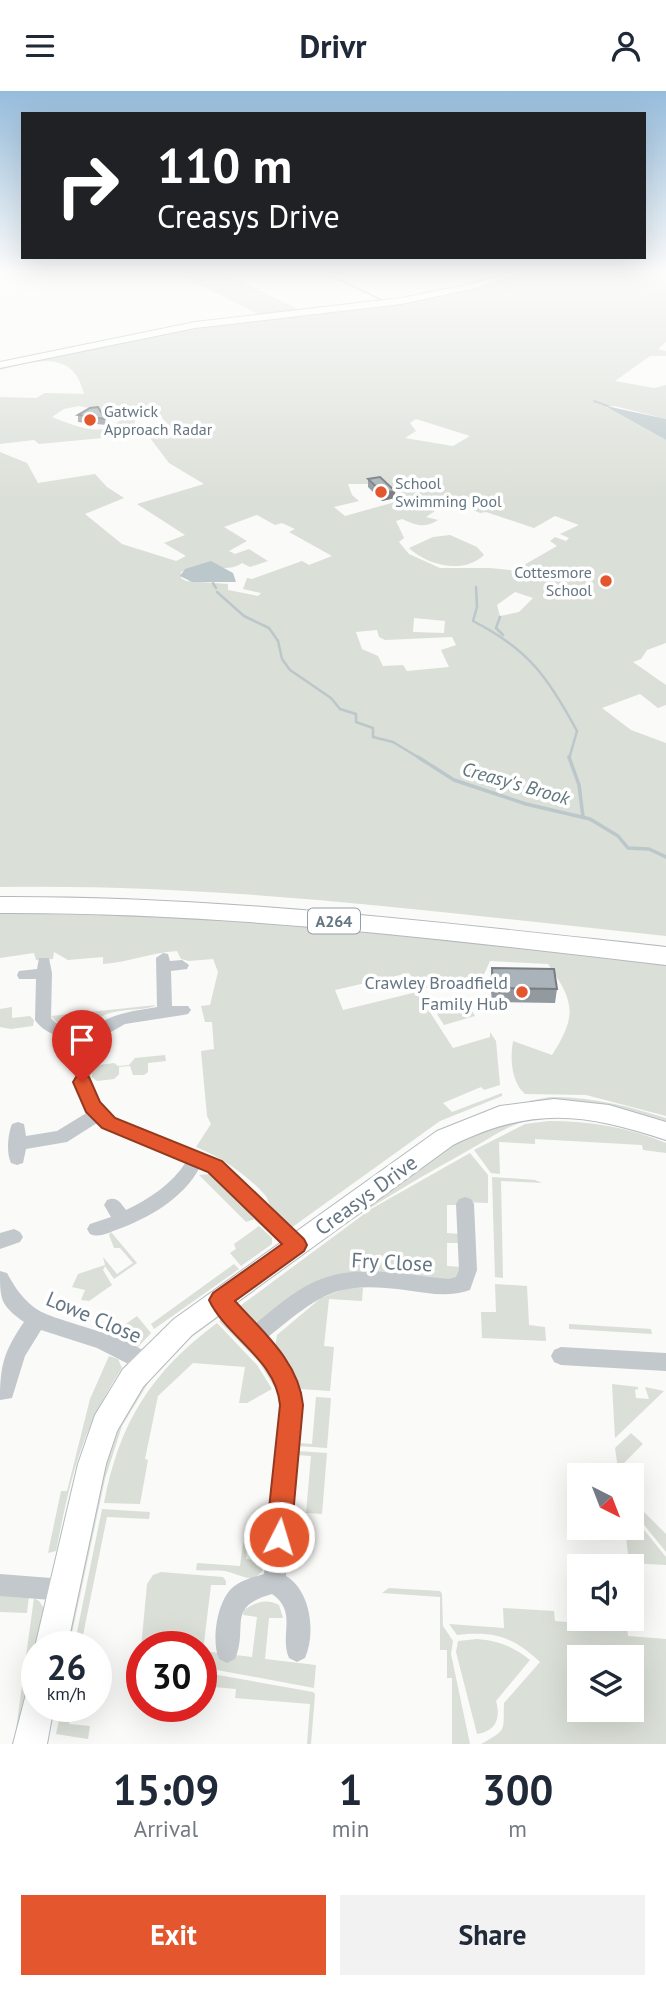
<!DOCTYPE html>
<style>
body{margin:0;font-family:"PT Sans",sans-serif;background:#f2f2f3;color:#1f2937;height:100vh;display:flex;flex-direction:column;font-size:26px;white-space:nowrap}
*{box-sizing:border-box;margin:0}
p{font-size:23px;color:#747a83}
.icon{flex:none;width:38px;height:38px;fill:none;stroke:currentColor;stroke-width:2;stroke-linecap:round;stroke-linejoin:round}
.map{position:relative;height:1653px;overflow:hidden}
.sheet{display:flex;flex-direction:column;background:#fff;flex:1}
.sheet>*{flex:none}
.top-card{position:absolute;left:21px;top:21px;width:625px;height:147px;border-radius:0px;box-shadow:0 7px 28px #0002;background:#202124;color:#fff;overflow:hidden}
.needle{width:46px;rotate:138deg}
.buttons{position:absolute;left:567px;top:1372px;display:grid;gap:14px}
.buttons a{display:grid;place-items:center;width:77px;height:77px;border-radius:0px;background:#fff;box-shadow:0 7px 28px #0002;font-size:35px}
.speed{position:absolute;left:21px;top:1540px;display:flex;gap:14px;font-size:35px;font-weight:700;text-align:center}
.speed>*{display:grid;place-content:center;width:91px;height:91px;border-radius:50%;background:#fff;box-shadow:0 7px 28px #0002;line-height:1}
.speed small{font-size:18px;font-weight:400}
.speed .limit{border:10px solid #d22;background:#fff;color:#111}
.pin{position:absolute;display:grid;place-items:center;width:60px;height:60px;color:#fff;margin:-72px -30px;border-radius:50% 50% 50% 0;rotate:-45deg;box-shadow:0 0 7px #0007}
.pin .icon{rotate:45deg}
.me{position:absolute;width:77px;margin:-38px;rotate:5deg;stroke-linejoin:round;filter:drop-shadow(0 0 5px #0008)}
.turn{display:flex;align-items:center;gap:24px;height:147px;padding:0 21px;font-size:32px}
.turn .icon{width:91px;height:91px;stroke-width:2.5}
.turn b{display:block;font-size:49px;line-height:60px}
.eta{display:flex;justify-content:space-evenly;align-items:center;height:119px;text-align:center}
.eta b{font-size:42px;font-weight:600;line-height:49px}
.primary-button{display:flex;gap:14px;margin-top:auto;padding:14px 21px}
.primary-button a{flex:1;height:80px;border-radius:0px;background:#e4572e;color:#fff;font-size:28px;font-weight:600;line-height:80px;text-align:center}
.primary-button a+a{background:#f2f2f3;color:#1f2937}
header{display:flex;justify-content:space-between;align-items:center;height:91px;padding:0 21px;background:#fff;font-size:32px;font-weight:600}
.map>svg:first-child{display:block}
.green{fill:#dadfd7;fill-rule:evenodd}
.water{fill:#bbc7cb}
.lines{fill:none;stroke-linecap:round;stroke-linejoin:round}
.stream-far2{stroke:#bbc7cb;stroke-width:2}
.stream-far1{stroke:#bbc7cb;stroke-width:2.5}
.stream{stroke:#bbc7cb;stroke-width:3.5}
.secondary-casing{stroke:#b3babf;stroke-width:2}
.highway-casing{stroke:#b4b9bd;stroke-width:2}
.street{fill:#c3c8cc;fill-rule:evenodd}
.secondary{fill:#fff;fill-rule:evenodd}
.highway{fill:#fff;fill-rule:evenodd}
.wall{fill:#929a9f}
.shaded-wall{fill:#777d82}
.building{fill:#aab3b9;stroke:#777d82;stroke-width:2}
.route{fill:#e4572e;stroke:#94391e;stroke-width:2}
.poi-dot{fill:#e4572e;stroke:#fff;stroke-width:2.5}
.labels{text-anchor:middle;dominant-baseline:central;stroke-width:7;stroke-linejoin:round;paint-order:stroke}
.far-poi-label{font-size:16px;fill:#657683;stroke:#fff;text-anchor:start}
.shield{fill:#fff;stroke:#939fa8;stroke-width:2}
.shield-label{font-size:16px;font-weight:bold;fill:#657683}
.poi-label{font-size:18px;fill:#657683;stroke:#fff;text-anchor:end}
.water-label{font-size:19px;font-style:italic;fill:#60757c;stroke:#fff}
.near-street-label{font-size:21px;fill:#657683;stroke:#fff}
</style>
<header><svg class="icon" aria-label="menu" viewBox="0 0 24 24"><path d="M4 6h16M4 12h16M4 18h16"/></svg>Drivr<svg class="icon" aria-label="person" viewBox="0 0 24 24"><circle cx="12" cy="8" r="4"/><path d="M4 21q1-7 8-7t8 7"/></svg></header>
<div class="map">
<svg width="666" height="1653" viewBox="0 0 666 1653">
<rect width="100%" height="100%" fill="#fafaf8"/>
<!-- green -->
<g class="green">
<path d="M170 179H218L304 221 356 216 473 195 527 179H666V251L658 258 666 260V265H650L615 290 654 297 666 294V328L615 315 606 316 666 349V552L647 559 641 568 633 571 666 594V614L658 617 640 603 602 617 631 639 666 652V845C445 822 222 792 0 796V361L27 372 38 392 95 383 107 396 124 407 85 423 122 453 176 470 186 465 164 452 185 444 137 413 204 393 169 372 147 343 170 335 161 326 135 327 134 344 39 353 34 349 0 353V306L36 307 45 302 84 303C73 256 33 271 0 279V276L141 246 264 226ZM79 315 120 323 122 327C105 349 72 334 52 326L64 318ZM416 328 470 345 453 355 405 347 416 340 410 332ZM348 393H367L394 408H392L395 411 345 425 334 416 359 410 352 404ZM442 413 457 417 462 414 480 422 486 421 534 437 555 425 579 434 560 443 569 447 566 450 555 446 550 450 557 455 524 474 532 478 528 481 490 477H440L409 463 399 451 404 447 396 430 402 428C416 434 424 438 438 429L426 426 435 420 430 418ZM257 424 275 434 282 432 295 438 289 441 332 465 309 474 302 470 252 488 247 487 243 498 261 502 258 505 228 499V493L186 490 181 487V481C200 469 226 484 242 472L250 476 268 470 249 458 235 463 229 460 247 450 224 436ZM515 501 533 507 519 521 500 525 497 514ZM414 527 445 530 444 542 413 541ZM377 539 379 546 385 549 452 546 456 554 441 559 449 576 407 580 403 574 383 575 378 565 362 558 356 541Z"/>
<path d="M450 444 477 456 484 464C463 484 427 474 409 457L433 446Z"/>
<path d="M48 819 269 830 666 870V1025L586 1004 525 1003C511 991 510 967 513 950L552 964C577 925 575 911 548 873L490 870 480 892 452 889 440 897H426L418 894 409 882 335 899 343 919 417 901 453 957 490 946V941L496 950 500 994 484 999 481 996 443 1012 452 1021 502 1002V1005L440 1030 291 1137C285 1131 278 1125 272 1117 268 1113 269 1108 264 1103 247 1084 221 1066 196 1056L211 1033 207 1025 201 960 214 958 212 931H205L201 915 210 914 218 881 213 868 189 870 181 868 177 860C150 862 129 871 103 873V866L68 869 54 861 53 868 36 869 34 862 0 867V820Z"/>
<polygon points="440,912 467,912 475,925 444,934 437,923"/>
<path d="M156 914C148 920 123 917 107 923 93 928 91 942 74 938L73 934 56 931 51 925Z"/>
<polygon points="12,916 12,927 30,925 34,929 33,935 11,938 0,936 0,918"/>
<polygon points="165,964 166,970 148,972 148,981 144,984 133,984 130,975 119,976 119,983 114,988 97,990 92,986 91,975 114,972 118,975 129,974 135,967"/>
<path d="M550 1006C589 1005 628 1015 666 1027V1033L598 1013 562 1009 528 1010Z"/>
<path d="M540 1025C582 1023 627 1028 666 1046V1050C624 1032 571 1020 526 1030 506 1035 486 1050 469 1059 414 1090 366 1117 315 1155L312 1152 453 1051 500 1032Z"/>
<path d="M549 1030C589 1030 628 1036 666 1052V1062L643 1059 642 1054 535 1048V1053L499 1051 500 1083 491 1082 474 1059 525 1033Z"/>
<path d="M470 1062 488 1084V1112L460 1111V1114H447V1142L461 1143 460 1152H447V1175L462 1176 460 1184 452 1189 363 1183 261 1231C251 1230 242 1225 240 1215L371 1118Z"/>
<polygon points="209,1083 220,1090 255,1128 246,1131 199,1084"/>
<polygon points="492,1086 535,1089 542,1092 501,1090 503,1187 495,1186"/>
<polygon points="259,1135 272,1147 272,1153 241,1175 230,1162 236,1158 234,1153"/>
<polygon points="111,1141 137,1172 114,1188 105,1175 103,1179 112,1194 89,1210 81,1209 85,1199 72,1196 78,1183 105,1174 103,1166 117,1183 133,1172 120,1157 114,1157 109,1144"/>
<polygon points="234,1173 239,1178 154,1238 151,1233"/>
<polygon points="495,1193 527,1195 529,1234 545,1236 546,1250 482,1247 481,1221 496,1221"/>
<polygon points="350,1196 363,1197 362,1210 329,1208 324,1255 334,1256 330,1300 300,1298 275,1256 277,1244 321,1207"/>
<polygon points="137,1225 151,1242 138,1256 113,1242"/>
<polygon points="214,1226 219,1226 185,1251 151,1287 122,1335 105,1388 69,1556 64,1556 108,1357 126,1316 168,1260"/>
<path d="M223 1227C243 1232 271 1278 282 1296L275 1297 259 1271 219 1230Z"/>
<path d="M217 1232 257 1274 272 1298 247 1312H239L245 1276 193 1272 158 1305 145 1368 148 1369 140 1413 104 1412C119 1332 151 1281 217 1232Z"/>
<polygon points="569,1233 651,1238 652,1243 569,1238"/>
<path d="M109 1265 118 1268 122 1277C80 1342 71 1386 56 1460L48 1462 61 1400H67L90 1308Z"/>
<polygon points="612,1293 638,1296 638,1298 635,1299 636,1307 649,1308 645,1296 664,1300 615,1347"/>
<polygon points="316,1306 331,1307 327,1357 297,1355 298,1352 312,1353"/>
<polygon points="631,1342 643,1353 618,1378 615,1357"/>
<polygon points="297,1360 327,1362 322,1423 306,1422 311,1365 296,1364"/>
<polygon points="632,1409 666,1443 666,1461 632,1419"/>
<polygon points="102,1418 150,1421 149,1428 107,1426 82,1549 85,1550 84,1556 74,1556"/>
<polygon points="632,1424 666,1466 666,1474 629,1472 625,1437 632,1437"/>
<path d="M245 1436H249L246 1468 267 1470C256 1498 244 1484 225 1480 216 1479 205 1480 196 1479L197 1472 240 1475Z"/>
<path d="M161 1481 223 1486 226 1490V1494H211L203 1560 252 1566 257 1526 243 1524 244 1519C256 1511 266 1507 279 1514L283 1527H269L265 1568 316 1574 314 1597 201 1576V1556H142V1569L140 1568 147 1493 153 1484Z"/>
<polygon points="389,1497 440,1500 442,1503 443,1535 453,1550 451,1563 470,1653 452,1653 452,1587 447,1587 447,1559 440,1559 440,1506 382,1502"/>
<polygon points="0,1503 29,1505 27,1522 0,1521"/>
<polygon points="34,1507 39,1510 47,1522 37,1556 37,1576 20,1653 14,1653"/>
<path d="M503 1517 554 1520 555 1530 627 1536 628 1545 666 1548V1653H481C508 1638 503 1640 504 1612L540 1571C512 1545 494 1540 457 1544L449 1533 504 1537ZM579 1566H632V1619H579Z"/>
<path d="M477 1548C498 1550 513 1555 530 1569L496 1610C501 1627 496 1640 477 1643L456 1561 458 1550Z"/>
<polygon points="201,1581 313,1601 315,1603 311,1653 307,1653 310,1613 235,1607 236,1598 201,1595"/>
<polygon points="62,1615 72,1615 69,1633 90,1635 88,1648 56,1643"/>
</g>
<!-- water -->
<g class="water">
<polygon points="606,315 666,328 666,349 610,318"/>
<polygon points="211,470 233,482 236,491 192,491 180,485 185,478"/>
</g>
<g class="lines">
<!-- stream-far2 -->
<g class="stream-far2">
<polyline points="319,179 384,210"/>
<polyline points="594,310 608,315"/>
</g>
<!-- stream-far1 -->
<g class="stream-far1">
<polyline points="213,492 216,497"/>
<path d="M476 496 477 516 473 530C528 558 548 586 577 640L569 668"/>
<polyline points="217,501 244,525 269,537 278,550 282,568 290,579 331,607 340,618 356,623 356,631 373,637 373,646 393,651 421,668"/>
<polyline points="500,526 496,537 503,544"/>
</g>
<!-- stream -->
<g class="stream">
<polyline points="418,666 454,689 526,713 590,728 618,745 628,757 649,758 666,766"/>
<polyline points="569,666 579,694 583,726"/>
</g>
<!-- secondary casing -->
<g class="secondary-casing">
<g id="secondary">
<polygon points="520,179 531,179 476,197 401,213 195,237 0,277 0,271 195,231 401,207 471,193"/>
<path d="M554 1008 609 1014 666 1031V1049C584 1022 533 1015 453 1054L192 1244 143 1296 117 1340 106 1373 67 1556H37V1560L35 1556 78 1373 95 1324 123 1278 174 1228 437 1040 500 1015Z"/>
<polygon points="37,1599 37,1615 54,1615 47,1653 13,1653 26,1603"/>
</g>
</g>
<!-- highway casing -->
<g class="highway-casing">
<path id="highway" d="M0 806C224 805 444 832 666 856V874C444 848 224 821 0 822Z"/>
</g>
<!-- street -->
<g class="street">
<polygon points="0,179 8,179 0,182"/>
<path d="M163 862 168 863 170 870 182 869 189 874 187 878 171 880 172 915H188L191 919 188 923 183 924 125 933 104 945 92 963 90 988 96 1006 114 1027 221 1070 302 1148 305 1154 302 1160 296 1162 290 1160 209 1080 200 1076C183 1108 149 1127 116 1139 108 1142 99 1147 90 1143L87 1138 90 1133 111 1126 104 1114 107 1109C117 1105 120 1111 126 1119 149 1108 172 1093 186 1071L102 1037 97 1032 67 1051 26 1058 23 1072 17 1074 11 1072C6 1062 8 1043 12 1033L18 1031 24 1033 26 1045 57 1040 88 1021C74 999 70 977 81 953 65 947 45 944 35 929L36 888H19L17 884 19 880 37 878 39 867H49L52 882 51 927 56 932 87 943C104 923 133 920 157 916L156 867Z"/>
<path d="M465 1106 471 1108 474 1113 477 1179 470 1199C448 1207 428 1202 405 1199 334 1190 322 1203 268 1246 286 1265 297 1288 301 1314L286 1485C311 1500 316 1542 305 1567L297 1571 289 1567C279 1544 298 1521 272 1503 225 1516 249 1535 235 1568L227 1572 219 1568C211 1550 217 1511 232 1497 240 1490 253 1486 264 1483L281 1314C276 1271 242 1244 213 1215L211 1209 213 1203 220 1201 227 1203 256 1232C274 1218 292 1201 314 1191 357 1171 404 1184 449 1188L456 1186 459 1179 456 1113 459 1108Z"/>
<polygon points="14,1138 20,1141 23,1146 20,1151 0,1158 0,1142"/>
<path d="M0 1180 7 1182C15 1197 24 1210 38 1219 64 1234 144 1246 156 1273L153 1279 146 1282 97 1257 41 1239 25 1265 12 1307 0 1309C0 1274 4 1260 24 1231 0 1214 0 1208 0 1180Z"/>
<polygon points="561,1256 666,1262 666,1280 561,1274 554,1271 551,1265 554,1259"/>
<polygon points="0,1483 64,1488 72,1491 75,1499 72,1507 64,1510 0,1505"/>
</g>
<!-- secondary -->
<use href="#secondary" class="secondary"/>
<!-- highway -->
<use href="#highway" class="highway"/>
</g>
<!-- wall -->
<g class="wall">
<polygon points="78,324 105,328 106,334 78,331"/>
<polygon points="368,388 395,400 395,407 382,410 368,396"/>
<polygon points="492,877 557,898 555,912 492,911 490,890"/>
</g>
<!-- shaded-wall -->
<polygon class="shaded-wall" points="395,400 395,407 382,410 383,402"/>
<!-- building -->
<g class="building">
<polygon points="98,316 105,328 78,324 90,317"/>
<polygon points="380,386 395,400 383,402 368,388"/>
<polygon points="492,877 554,878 557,898 493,897"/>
</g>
<!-- sky -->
<linearGradient id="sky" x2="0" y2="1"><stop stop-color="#96bcdc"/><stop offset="0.44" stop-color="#fdfdfc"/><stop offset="1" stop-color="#fdfdfc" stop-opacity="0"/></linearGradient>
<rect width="666" height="410" fill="url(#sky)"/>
<!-- route -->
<path class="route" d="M82 984 89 986 100 1011 115 1027 222 1070 304 1148 307 1154 304 1160 235 1210C262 1240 299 1271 303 1314L291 1446 287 1455 279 1459 270 1455 266 1446 280 1314C276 1268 227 1247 209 1209L213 1202 282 1153 208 1081 102 1037 86 1021 73 991 76 986Z"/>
<!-- markers -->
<g class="poi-dot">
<circle cx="90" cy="329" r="7"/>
<circle cx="381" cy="401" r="7"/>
<circle cx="606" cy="490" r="7"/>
<circle cx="522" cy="901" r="7"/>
</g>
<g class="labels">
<!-- far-poi labels -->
<g class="far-poi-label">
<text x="104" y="320">Gatwick<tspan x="104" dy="18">Approach Radar</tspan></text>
<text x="395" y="392">School<tspan x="395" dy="18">Swimming Pool</tspan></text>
<text x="592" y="481" text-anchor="end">Cottesmore<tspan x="592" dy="18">School</tspan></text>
</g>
<!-- shield labels -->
<rect class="shield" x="308" y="817.5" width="52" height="25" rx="5"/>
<g class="shield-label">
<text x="334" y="830">A264</text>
</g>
<!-- poi labels -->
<g class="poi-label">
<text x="508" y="891">Crawley Broadfield<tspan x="508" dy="21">Family Hub</tspan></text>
</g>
<!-- water labels -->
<g class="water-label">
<text transform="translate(516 692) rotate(16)">Creasy's Brook</text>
</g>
<!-- near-street labels -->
<g class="near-street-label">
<text transform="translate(366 1104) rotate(-36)">Creasys Drive</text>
<text transform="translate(392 1171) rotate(3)">Fry Close</text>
<text transform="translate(94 1226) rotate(23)">Lowe Close</text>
</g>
</g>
</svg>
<div class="buttons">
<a><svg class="needle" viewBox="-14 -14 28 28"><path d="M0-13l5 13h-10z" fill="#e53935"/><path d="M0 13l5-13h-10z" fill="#747a83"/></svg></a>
<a><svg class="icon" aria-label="sound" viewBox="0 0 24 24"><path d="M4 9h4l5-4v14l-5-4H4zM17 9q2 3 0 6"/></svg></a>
<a><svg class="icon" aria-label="layers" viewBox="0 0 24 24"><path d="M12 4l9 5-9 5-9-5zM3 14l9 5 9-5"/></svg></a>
</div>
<div class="speed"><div>26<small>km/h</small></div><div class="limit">30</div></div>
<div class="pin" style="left:82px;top:991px;background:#d93025"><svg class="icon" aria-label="arrive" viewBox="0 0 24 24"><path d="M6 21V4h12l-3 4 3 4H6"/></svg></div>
<svg class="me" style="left:279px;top:1446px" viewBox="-20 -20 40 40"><circle r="17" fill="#e4572e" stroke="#fff" stroke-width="3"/><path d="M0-11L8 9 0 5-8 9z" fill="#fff"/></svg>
<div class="top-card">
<div class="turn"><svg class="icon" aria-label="right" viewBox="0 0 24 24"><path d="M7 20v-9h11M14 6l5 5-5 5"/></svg><div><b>110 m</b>Creasys Drive</div></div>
</div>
</div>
<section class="sheet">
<div class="eta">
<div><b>15:09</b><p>Arrival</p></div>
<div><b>1</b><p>min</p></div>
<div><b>300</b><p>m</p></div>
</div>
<div class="primary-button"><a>Exit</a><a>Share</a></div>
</section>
